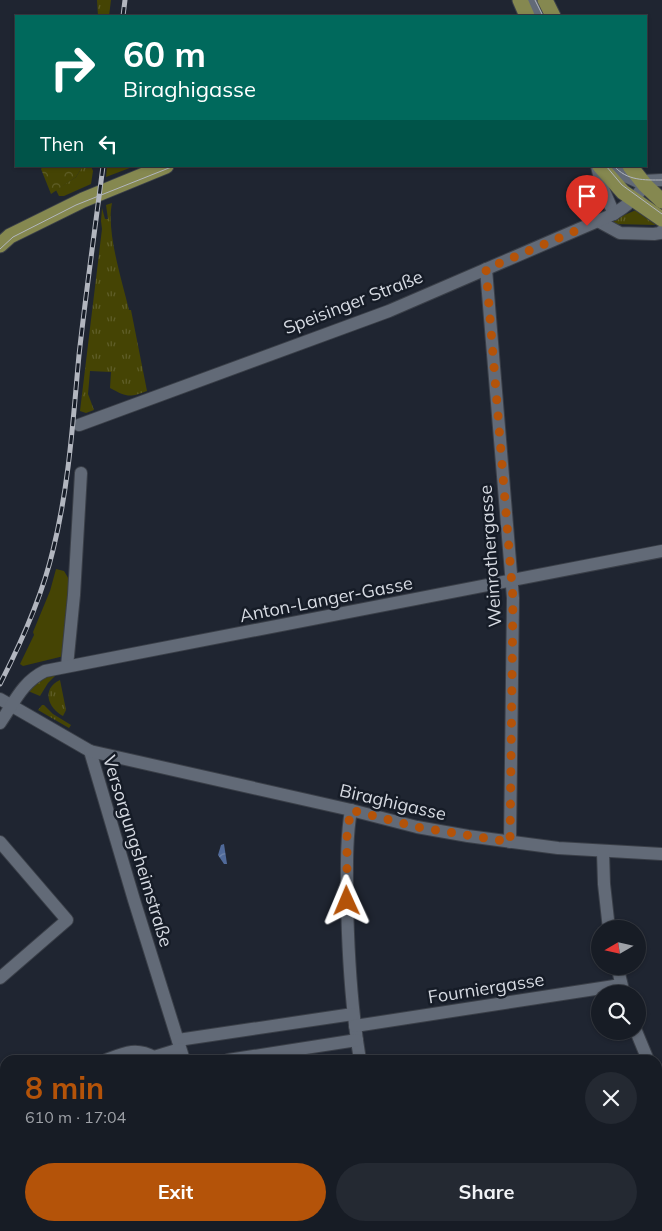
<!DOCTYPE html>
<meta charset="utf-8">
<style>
body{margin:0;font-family:Mulish,sans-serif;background:#242932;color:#f1f3f6;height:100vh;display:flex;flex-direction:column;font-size:19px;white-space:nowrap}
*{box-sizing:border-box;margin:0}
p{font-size:16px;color:#9ea1a7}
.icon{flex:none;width:28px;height:28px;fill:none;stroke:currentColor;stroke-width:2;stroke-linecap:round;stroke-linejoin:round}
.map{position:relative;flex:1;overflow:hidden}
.panel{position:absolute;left:0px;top:1055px;width:662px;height:176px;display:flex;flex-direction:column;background:#171c25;border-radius:15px 15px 0 0;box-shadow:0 1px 4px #0004,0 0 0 1px #363a42}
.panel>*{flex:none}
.banner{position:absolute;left:15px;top:15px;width:632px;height:152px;border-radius:0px;box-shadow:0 1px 4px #0004,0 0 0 1px #363a42;background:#00695c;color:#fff;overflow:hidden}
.needle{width:32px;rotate:261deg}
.fabs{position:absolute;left:591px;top:920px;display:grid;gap:10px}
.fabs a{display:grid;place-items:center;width:55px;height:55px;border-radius:50%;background:#171c25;box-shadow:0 1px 4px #0004,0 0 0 1px #363a42;font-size:25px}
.pin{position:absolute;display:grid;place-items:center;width:42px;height:42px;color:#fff;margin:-51px -21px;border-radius:50% 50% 50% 0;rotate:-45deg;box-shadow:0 0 5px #0007}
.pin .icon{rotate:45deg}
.me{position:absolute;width:55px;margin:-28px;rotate:359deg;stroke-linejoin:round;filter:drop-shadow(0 0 4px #0008)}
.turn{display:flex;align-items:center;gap:18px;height:105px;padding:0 25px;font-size:22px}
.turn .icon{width:65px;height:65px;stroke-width:2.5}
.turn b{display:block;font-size:35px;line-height:42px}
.then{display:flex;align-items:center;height:48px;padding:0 25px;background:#0003;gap:10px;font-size:19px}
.round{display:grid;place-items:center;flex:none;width:52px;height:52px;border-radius:26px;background:#242932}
.headline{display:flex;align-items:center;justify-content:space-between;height:85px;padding:0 25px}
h1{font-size:30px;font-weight:700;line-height:38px;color:#b45309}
.action{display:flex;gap:10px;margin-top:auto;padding:10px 25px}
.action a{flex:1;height:58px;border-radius:30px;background:#b45309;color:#fff;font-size:20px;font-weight:700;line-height:58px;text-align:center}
.action a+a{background:#242932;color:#f1f3f6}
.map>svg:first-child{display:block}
.grass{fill:url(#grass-tufts)}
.park{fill:url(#park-crowns)}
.garden{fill:#454404}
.water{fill:url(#water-waves)}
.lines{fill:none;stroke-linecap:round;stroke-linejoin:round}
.minor-casing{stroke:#3a3f48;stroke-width:14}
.major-casing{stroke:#3a3f48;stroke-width:17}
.minor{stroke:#626a77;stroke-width:12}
.major{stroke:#858850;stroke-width:15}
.tram{stroke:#b2b6bf;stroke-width:1}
.rail-casing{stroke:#b2b6bf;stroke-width:5}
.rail{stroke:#161c27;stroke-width:3;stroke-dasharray:9;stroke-linecap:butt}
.route{stroke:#b45309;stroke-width:9;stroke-dasharray:0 16.2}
.labels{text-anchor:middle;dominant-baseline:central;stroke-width:5;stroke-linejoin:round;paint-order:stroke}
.street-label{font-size:18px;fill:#d6dae2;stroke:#161c27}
</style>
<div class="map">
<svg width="662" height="1231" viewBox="0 0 662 1231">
<defs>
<pattern id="grass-tufts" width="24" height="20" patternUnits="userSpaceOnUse" patternTransform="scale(1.25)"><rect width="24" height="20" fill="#454404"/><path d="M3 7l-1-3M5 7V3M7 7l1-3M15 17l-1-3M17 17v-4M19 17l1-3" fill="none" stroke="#5f5e28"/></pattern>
<pattern id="park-crowns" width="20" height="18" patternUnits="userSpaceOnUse" patternTransform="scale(1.25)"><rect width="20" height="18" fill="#454404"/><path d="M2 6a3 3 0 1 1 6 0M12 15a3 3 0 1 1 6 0" fill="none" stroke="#5f5e28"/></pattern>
<pattern id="water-waves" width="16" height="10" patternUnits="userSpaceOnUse" patternTransform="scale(1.25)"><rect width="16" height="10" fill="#506a9a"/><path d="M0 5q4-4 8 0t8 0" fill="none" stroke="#7186ac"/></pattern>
</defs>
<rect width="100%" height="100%" fill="#1f2531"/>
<!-- grass -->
<g class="grass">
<polygon points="97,0 111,0 109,16 98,16"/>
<polygon points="83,166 91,166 93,171 91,184 64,196 59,196 56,190 76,177"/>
<path d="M112 203C106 232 122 280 129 310H131L147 391C129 398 127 397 110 388L111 372 90 371 88 394 94 410 86 413 80 411 102 229 101 221 102 208 105 219H108L106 205Z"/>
<polygon points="636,210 644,212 656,225 615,224 613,220"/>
<path d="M56 675 48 683 40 696 28 691C34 681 45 676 56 675Z"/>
<path d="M60 680 66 710 63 716C48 708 41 689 60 680Z"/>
<polygon points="42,705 44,705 53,714 71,725 69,728 38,710"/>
<polygon points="662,1143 662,1178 658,1181 658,1146"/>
<polygon points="528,1226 590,1226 583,1231 520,1231"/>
</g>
<!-- park -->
<polygon class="park" points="43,166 83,166 76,177 51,194 41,169"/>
<!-- garden -->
<g class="garden">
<polygon points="107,166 135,166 106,177"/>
<polygon points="56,569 64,571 70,581 64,656 23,666 20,664 34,635 33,632 50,591"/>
</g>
<!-- water -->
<polygon class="water" points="224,844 227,864 224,864 218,855 221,845"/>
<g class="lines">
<!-- minor casing -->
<g class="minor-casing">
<g id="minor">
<polyline points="530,0 537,16"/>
<polyline points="597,166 601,184 614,214"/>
<polyline points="642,181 662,180"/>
<polyline points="598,221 620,233 654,234 660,233 662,231"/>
<polyline points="486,269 513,598 510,842"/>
<path d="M79 425 389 311 607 217C623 210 635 199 645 185L625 176 614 166"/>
<polyline points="67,666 74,595 81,473"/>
<polyline points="0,699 90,751 134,900 184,1060"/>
<path d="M0 723C14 703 22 682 45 671L662 551"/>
<polyline points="90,751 351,810 417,827 468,836 558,848 662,854"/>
<path d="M351 810C346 840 347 869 347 899 348 953 351 1007 360 1060"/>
<polyline points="0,842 67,920 0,978"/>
<polyline points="603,852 604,884 609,929"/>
<polyline points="617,966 624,994"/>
<polyline points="355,1026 621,985"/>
<polyline points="636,1031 648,1060"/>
<polyline points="178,1040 353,1014"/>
<path d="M106 1060C124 1053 136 1047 154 1057L180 1049"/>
<polyline points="228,1060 357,1040"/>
<polyline points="658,1080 662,1089"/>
<polyline points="658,1120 662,1117"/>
<polyline points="0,1125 5,1121"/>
<polyline points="0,1159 5,1154"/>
<polyline points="233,1226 235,1231"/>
<polyline points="398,1226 400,1231"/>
<polyline points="66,1231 69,1226"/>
<polyline points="479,1231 487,1226"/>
<polyline points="651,1231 654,1229 662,1228"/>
</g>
</g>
<!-- major casing -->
<g class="major-casing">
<g id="major">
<polyline points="520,0 527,16"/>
<polyline points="545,0 553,16"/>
<polyline points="600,166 623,192 662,219"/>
<polyline points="630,166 645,185 662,201"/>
<polyline points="0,245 10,236 83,200 166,166"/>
</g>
</g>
<!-- minor -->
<use href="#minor" class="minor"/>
<!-- major -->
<use href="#major" class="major"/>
<!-- tram -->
<g class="tram">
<polyline points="535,0 543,16"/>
<polyline points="606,166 622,185 662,214"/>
<path d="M614 166C627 181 644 180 662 180"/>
<polyline points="0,249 13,237 76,205 174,166"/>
<polyline points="658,1172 662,1169"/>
<polyline points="578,1231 585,1226"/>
</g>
<!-- rail casing -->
<g class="rail-casing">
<g id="rail">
<polyline points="123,16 125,0"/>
<path d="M0 684C22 641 42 597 53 550 69 486 73 420 79 355 86 292 95 229 103 166"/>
</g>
</g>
<!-- rail -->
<use href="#rail" class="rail"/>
</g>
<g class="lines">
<!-- route -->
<polyline class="route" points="347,901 347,832 351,810 417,827 510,842 513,598 486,269 587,226"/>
</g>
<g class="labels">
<!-- street labels -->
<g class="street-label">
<text transform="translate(353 302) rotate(-21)">Speisinger Straße</text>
<text transform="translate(490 556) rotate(-94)">Weinrothergasse</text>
<text transform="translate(326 599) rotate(-11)">Anton-Langer-Gasse</text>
<text transform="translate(393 802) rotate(13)">Biraghigasse</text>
<text transform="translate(138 851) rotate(73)">Versorgungsheimstraße</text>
<text transform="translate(486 988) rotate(-9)">Fourniergasse</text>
</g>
</g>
</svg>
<div class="fabs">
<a><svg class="needle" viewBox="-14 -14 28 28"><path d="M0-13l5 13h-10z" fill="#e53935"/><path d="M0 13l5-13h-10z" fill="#9ea1a7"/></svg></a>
<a><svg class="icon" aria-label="search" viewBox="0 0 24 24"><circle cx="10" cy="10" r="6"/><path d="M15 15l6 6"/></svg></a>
</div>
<div class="pin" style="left:587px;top:226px;background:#d93025"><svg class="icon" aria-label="arrive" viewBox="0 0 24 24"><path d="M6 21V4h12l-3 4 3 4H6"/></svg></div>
<svg class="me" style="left:347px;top:901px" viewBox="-20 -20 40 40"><path d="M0-17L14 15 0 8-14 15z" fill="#b45309" stroke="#fff" stroke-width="4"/></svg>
<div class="banner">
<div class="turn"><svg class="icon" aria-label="right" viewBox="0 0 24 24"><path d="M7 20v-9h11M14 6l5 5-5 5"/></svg><div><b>60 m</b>Biraghigasse</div></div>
<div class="then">Then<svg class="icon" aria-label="left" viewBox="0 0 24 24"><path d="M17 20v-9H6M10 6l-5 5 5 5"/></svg></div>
</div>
<section class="panel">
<div class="headline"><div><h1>8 min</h1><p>610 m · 17:04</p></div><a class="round"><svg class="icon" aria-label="close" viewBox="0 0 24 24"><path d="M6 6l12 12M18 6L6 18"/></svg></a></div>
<div class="action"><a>Exit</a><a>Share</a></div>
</section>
</div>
